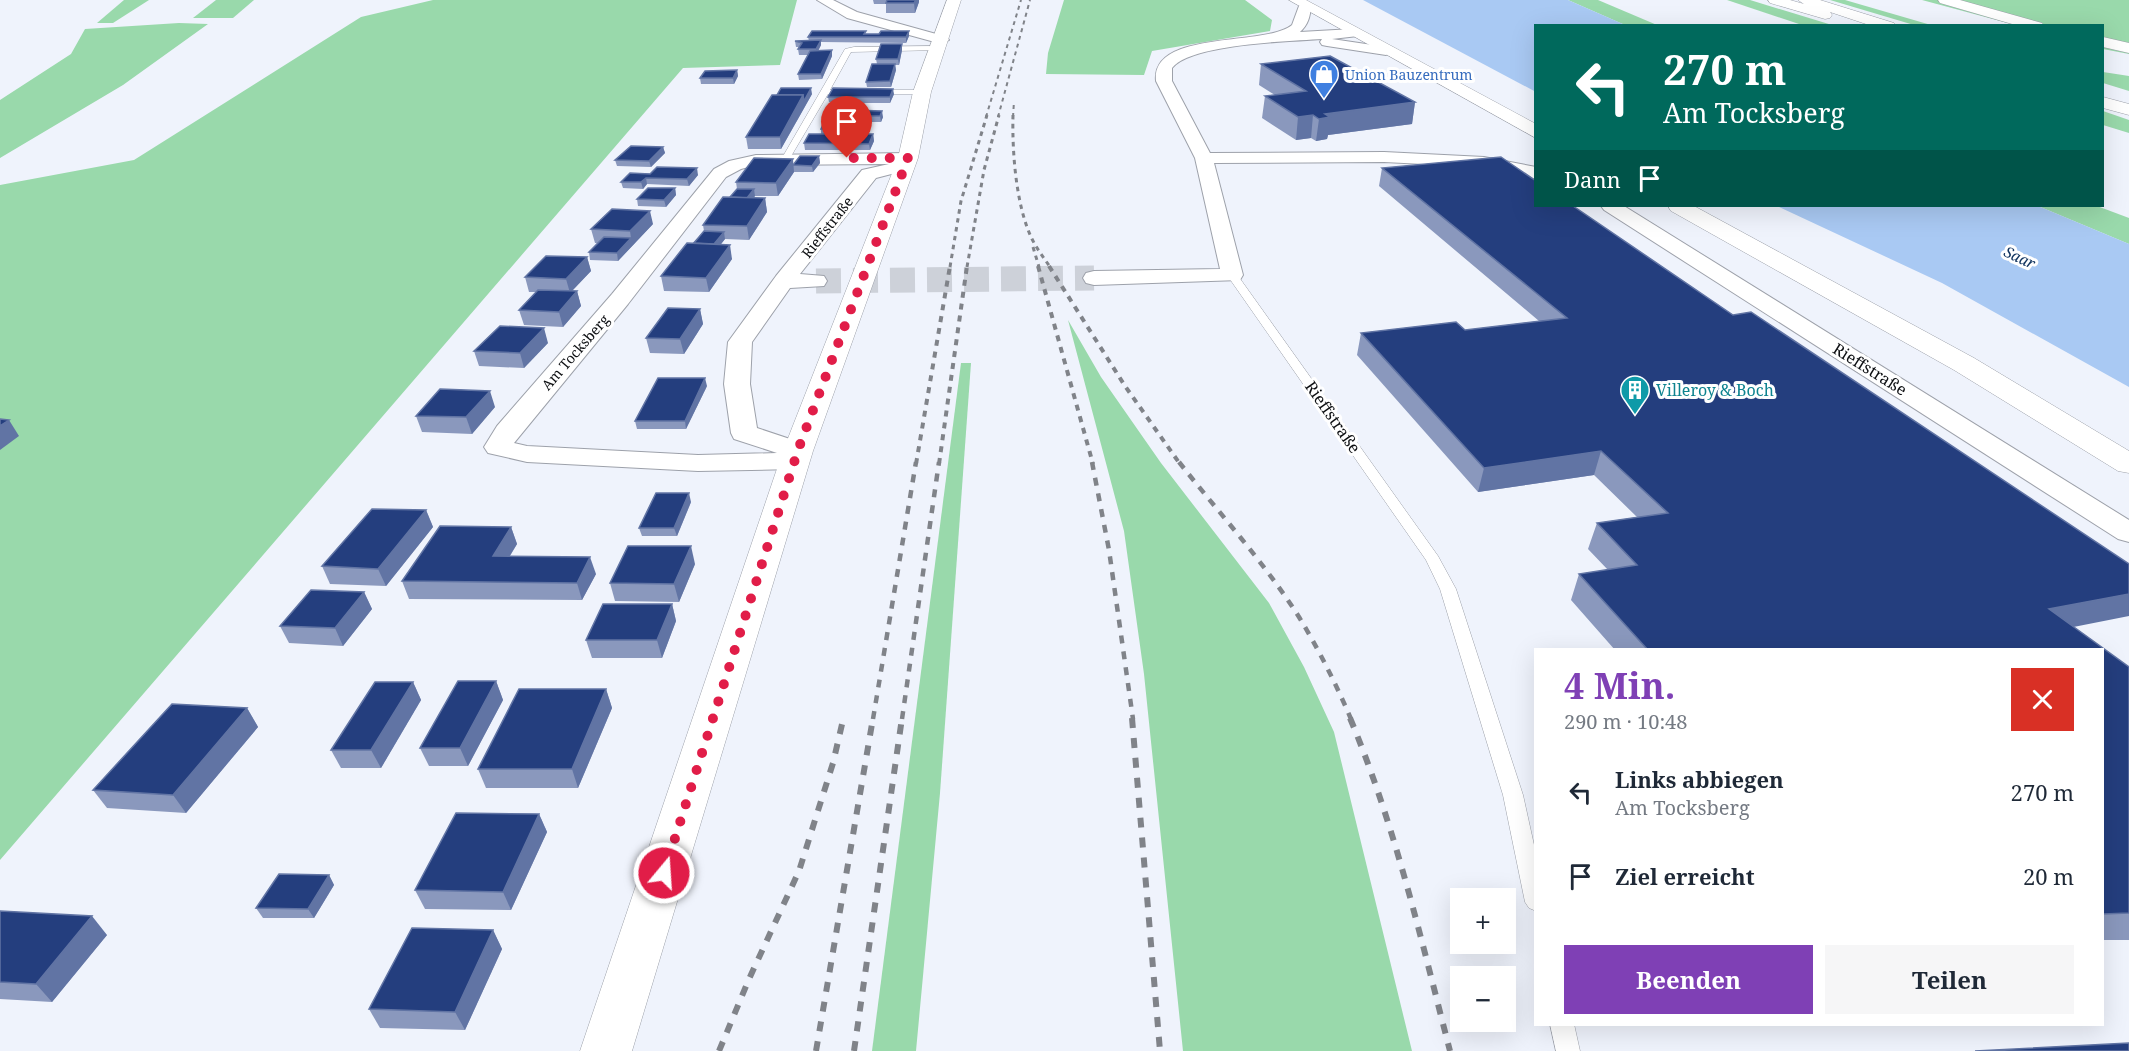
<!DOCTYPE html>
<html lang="de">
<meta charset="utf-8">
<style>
body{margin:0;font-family:"Noto Serif",serif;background:#f6f6f7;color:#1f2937;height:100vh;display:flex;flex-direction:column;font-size:22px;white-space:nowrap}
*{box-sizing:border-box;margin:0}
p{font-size:20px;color:#747a83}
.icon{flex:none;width:33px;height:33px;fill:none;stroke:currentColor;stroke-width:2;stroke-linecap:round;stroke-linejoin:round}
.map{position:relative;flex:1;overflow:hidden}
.sheet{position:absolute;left:1534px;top:648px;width:570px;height:378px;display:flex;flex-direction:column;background:#fff;border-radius:0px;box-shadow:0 6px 24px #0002}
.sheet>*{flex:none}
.guide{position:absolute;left:1534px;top:24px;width:570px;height:183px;border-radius:0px;box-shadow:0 6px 24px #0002;background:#00695c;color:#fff;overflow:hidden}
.controls{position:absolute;left:1450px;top:888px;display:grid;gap:12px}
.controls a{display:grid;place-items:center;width:66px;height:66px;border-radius:0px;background:#fff;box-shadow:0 6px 24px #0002;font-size:30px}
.pin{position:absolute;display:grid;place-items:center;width:51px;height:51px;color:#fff;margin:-62px -26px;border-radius:50% 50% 50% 0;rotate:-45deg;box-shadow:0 0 6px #0007}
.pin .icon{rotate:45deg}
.me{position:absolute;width:66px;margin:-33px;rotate:18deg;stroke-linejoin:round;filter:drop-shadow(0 0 4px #0008)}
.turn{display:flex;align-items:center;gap:21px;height:126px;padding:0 30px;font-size:27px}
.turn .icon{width:78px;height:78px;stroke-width:2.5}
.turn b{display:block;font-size:42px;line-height:51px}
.then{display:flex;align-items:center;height:57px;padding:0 30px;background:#0003;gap:12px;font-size:22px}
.round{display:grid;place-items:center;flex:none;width:63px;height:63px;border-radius:0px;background:#f6f6f7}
.head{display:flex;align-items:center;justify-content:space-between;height:102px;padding:0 30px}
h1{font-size:36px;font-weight:700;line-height:45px;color:#7f40b5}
.action{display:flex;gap:12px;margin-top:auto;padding:12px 30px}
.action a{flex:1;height:69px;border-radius:0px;background:#7f40b5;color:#fff;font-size:24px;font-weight:700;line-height:69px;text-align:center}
.action a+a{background:#f6f6f7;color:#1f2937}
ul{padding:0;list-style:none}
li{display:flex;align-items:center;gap:18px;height:84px;padding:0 30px}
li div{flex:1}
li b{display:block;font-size:22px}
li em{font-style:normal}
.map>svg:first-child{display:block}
.green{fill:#99d9ab}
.water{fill:#a9c9f3}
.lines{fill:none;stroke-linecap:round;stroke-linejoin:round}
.minor-tunnel{stroke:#cdd1d9;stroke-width:25;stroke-dasharray:25 12;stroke-linecap:butt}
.service-casing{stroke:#9da1aa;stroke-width:1}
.minor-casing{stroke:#9da1aa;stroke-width:2}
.tertiary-casing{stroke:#9da1aa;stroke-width:1}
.secondary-casing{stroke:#9da1aa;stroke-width:1}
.motorway-casing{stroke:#9da1aa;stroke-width:1}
.service{fill:#fff;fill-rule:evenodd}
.minor{fill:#fff;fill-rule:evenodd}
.tertiary{fill:#fff;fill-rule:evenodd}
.secondary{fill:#fff;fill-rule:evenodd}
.motorway{fill:#fff;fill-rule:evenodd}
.rail-far4{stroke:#808389;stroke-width:2;stroke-dasharray:4 4;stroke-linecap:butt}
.rail-far3{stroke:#808389;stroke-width:3;stroke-dasharray:4.5 4.5;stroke-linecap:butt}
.rail-far2{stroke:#808389;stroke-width:4;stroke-dasharray:6 6;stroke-linecap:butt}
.rail-far1{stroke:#808389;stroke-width:4.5;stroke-dasharray:8 8;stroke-linecap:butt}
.rail{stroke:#808389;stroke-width:6;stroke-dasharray:10 10;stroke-linecap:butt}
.wall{fill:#8a98bd}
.shaded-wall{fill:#6174a4}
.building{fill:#243e7e;stroke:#6174a4;stroke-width:1.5}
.route{stroke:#e11d48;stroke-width:10;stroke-dasharray:0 18}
.labels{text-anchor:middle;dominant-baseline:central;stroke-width:6;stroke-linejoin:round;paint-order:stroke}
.far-shop-label{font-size:14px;fill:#366cbe;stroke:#fff;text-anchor:start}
.far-street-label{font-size:14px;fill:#0d0f12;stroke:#fff}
.far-water-label{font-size:15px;font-style:italic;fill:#123560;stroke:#fff}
.street-label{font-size:16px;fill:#0d0f12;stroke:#fff}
.culture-label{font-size:16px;fill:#0d838f;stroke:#fff;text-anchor:start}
</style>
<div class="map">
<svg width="2129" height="1051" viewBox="0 0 2129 1051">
<rect width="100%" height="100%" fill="#eff3fc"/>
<!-- green -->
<g class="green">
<polygon points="124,0 149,0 113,23 97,23"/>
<polygon points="216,0 254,0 233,18 193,18"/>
<polygon points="433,0 797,0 780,65 683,68 0,860 0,185 134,160 361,17"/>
<polygon points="1064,0 1245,0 1272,20 1270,31 1152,51 1144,75 1046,74 1048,53"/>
<polygon points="1568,0 1598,0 1657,25 1625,25"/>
<polygon points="1727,0 1750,0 1832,25 1802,25"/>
<polygon points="1830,0 1845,0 1931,25 1914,25"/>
<polygon points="1922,0 2129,0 2129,54 2103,49 2103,26 2015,25"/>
<polygon points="179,23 208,24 123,85 0,158 0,100 71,54 85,29"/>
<polygon points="2103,72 2129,76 2129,91 2103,83"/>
<polygon points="2103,111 2129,120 2129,133 2103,125"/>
<polygon points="2038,206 2097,206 2129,218 2129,244"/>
<polygon points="1068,320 1101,377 1161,463 1269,603 1304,667 1334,732 1412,1051 1183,1051 1144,674 1124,531"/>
<polygon points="961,363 971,363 940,793 916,1051 872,1051"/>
</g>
<!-- water -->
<g class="water">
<polygon points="1363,0 1568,0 1625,25 1536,26 1536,92"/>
<polygon points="1777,206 2038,206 2129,244 2129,387 1942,283"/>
</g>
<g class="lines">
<!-- minor-tunnel -->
<polyline class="minor-tunnel" points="816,281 1094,278"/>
<!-- service casing -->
<g class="service-casing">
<g id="service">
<polygon points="937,46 940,50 851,52 830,90 850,90 854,92 850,94 828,94 790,158 783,160 782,158 845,49 854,47"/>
<polygon points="874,90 922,90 926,92 922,94 871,94 870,92"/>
<polygon points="1232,272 1236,273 1438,556 1456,589 1523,795 1536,854 1536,911 1529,908 1525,902 1503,795 1440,589 1426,560 1227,275"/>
<polygon points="1550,1024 1574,1024 1580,1051 1556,1051"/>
</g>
</g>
<!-- minor casing -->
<g class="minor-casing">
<g id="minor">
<polygon points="817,0 833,0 857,12 947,37 949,40 942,44 847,18"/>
<path d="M1305 2 1311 6C1310 17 1308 25 1300 32L1353 29 1358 30 1360 33 1358 36 1332 39 1386 47 1393 51 1386 55 1327 46 1322 45 1320 42 1322 39C1291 41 1190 44 1172 68V81L1210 153 1384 152 1484 157 1536 167V179L1484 167 1384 162 1214 163 1243 275 1240 280 1094 285 1086 283 1083 278 1086 273 1094 271 1220 269 1195 158 1156 81C1151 29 1265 47 1292 25L1299 6Z"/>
<path d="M908 153 914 154 917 158 914 162 908 163 910 166 907 170 876 178 800 274 824 276 827 281 824 286 790 288 752 342 750 384 757 428 808 445 812 451 806 457 809 461 805 467 795 469 698 471 527 462 488 453 484 447 497 426 612 294 714 169 729 161 756 155ZM889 164 862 170 776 276 728 342 724 384 731 433 734 439 777 453 698 455 527 446 514 443 628 304 726 177 741 169 756 165Z"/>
<polygon points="1601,206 1624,206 2129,520 2129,542 2118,539 1604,210"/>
</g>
</g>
<!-- tertiary casing -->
<g class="tertiary-casing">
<polygon id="tertiary" points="947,0 961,0 931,92 918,158 813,451 632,1051 580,1051 783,451 898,158 913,92"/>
</g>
<!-- secondary casing -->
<g class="secondary-casing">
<g id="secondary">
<polygon points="1289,0 1306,0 1536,124 1536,138"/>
<polygon points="1938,0 1960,0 2042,23 2044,26 2019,26 1940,3"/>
<polygon points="2103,37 2129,43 2129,53 2103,47"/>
<polygon points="1668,206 1694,206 1974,358 2129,451 2129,473 2118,471 1954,370 1671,211"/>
</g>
</g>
<!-- motorway casing -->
<g class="motorway-casing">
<g id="motorway">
<polygon points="1768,0 1790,0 1804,4 1798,0 1820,0 1894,23 1896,26 1872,26 1830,12 1832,15 1830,18 1825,19 1770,3"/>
<polygon points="2103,97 2129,104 2129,115 2103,108"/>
</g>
</g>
<!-- service -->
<use href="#service" class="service"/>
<!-- minor -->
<use href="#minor" class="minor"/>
<!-- tertiary -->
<use href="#tertiary" class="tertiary"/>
<!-- secondary -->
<use href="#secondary" class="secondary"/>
<!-- motorway -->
<use href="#motorway" class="motorway"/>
<!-- rail-far4 -->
<g class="rail-far4">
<polyline points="986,117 1021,0"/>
<polyline points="998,117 1030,0"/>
<polyline points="1013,117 1014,101"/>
</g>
<!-- rail-far3 -->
<g class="rail-far3">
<path d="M1013 115C1012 152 1016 206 1032 239 1037 249 1044 258 1050 267"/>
<polyline points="1033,247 1039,267"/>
<polyline points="950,267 961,201 987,115"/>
<polyline points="967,267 984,170 999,115"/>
</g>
<!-- rail-far2 -->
<g class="rail-far2">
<polyline points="1038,266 1093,464"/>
<polyline points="1049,266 1125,386 1180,464"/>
<polyline points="916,464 950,266"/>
<polyline points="939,464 967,266"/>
</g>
<!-- rail-far1 -->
<g class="rail-far1">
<polyline points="1092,462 1109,550 1133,719"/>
<path d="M1179 462C1219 513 1264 562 1299 617 1319 650 1336 684 1351 719"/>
<polyline points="873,719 916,462"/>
<polyline points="902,719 939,462"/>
</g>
<!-- rail -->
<g class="rail">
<polyline points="1132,718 1160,1051"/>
<path d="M1350 718C1395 825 1421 939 1450 1051"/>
<polyline points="719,1051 749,979 799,871 833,763 843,720"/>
<polyline points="816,1051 873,718"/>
<polyline points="854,1051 902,718"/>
</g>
</g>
<!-- wall -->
<g class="wall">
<polygon points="873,0 919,0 919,2 915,13 886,13 886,4 874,4"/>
<polygon points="866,34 909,36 906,43 821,42 821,45 818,51 832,56 822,79 799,80 798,74 808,55 799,55 798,49 799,47 796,47 795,41 809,41 808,37"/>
<polygon points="902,50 899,65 895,65 896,70 891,87 867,87 866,82 877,64 876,59"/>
<polygon points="1261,64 1415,102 1412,124 1328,135 1327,139 1316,141 1311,138 1296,140 1262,118 1265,96 1275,95 1259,85"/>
<polygon points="737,70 738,76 734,84 701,84 700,78"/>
<polygon points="812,94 781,149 748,149 746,137 777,95"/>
<polygon points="894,94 890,103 853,103 853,108 852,110 883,117 881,122 847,122 841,134 873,134 874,141 870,150 805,150 804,143 821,134 821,129 833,103 829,102 828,97"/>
<polygon points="663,147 665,153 651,167 617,166 615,160"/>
<polygon points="819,156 820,163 813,172 794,172 778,196 755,196 753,198 765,198 767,212 749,240 725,239 721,244 732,259 709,292 664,291 661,276 704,231 703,225 730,197 737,189 736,182 793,165"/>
<polygon points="1382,168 2074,627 2129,667 2129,940 2103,940 2103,650 1615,650 1571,600 1579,574 1608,570 1588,549 1597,523 1637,517 1594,475 1478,492 1357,355 1361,333 1465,330 1539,321 1379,186"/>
<polygon points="630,173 698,175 689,186 647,184 643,189 623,188 621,182"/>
<polygon points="675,188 676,195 666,207 638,206 637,199"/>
<polygon points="653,224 618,261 590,260 589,252 597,243 595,243 591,229"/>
<polygon points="587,257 591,271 572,291 577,291 581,306 563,327 524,325 519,310 537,292 529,292 525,277"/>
<polygon points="700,309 703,324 684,354 650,353 646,338"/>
<polygon points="548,343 524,368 479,366 474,351"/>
<polygon points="707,386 686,429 637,429 635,421"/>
<polygon points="495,407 472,434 422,432 416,416"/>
<polygon points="691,502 677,536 642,536 639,528"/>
<polygon points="426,510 433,527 386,586 330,584 322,566"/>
<polygon points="511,527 517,544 510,556 596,574 582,600 409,599 402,581"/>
<polygon points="695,564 679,602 615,601 610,583"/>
<polygon points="364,592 372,609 343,646 289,643 280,626"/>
<polygon points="672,604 676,621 662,658 592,658 586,640"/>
<polygon points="496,681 503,700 468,766 429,766 420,748"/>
<polygon points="413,682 421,700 381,768 341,768 331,750"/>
<polygon points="606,689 612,708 578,788 486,788 478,769"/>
<polygon points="247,708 258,727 186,813 107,808 93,790"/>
<polygon points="539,814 547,832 511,910 425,909 415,890"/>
<polygon points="329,875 334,885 314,918 263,918 256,908"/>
<polygon points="0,911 107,935 52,1002 0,999"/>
<polygon points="493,930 502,949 465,1030 380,1028 369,1009"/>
</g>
<!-- shaded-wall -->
<g class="shaded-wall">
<polygon points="916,0 919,0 919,2 915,13 914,3"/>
<polygon points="909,31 909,36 906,43 906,37"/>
<polygon points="821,40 821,45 816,55 816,49"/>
<polygon points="902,44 902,50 899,65 898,59"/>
<polygon points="832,50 832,56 822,79 821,74"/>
<polygon points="895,64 896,70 891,87 890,81"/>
<polygon points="737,70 738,76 734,84 733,78"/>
<polygon points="811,88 812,94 781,149 780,137 803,95"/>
<polygon points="893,89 894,94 890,103 890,97"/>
<polygon points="852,102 853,108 849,116 848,110"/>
<polygon points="1415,102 1412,124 1328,135 1327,139 1316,141 1319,119 1325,114"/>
<polygon points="882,111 883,117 881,122 880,116"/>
<polygon points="1313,115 1311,138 1296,140 1298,117"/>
<polygon points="846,116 847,122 841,135 840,129"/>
<polygon points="873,134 874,141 870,150 869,144"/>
<polygon points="663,147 665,153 651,167 649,161"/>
<polygon points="819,156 820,163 813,172 812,166"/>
<polygon points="793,159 794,172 778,196 776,183"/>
<polygon points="697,168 698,175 689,186 687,179"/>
<polygon points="646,178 647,184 643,189 641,182"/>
<polygon points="675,188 676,195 666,207 664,200"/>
<polygon points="754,189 755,196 743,211 742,204"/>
<polygon points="765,198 767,212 749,240 747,226"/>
<polygon points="650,211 653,224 618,261 617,253 631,238 630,231"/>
<polygon points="724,232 725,239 710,258 708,251"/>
<polygon points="730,245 732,259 709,292 706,278"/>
<polygon points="587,257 591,271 570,293 566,279"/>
<polygon points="577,291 581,306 563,327 559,312"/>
<polygon points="700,309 703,324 684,354 680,339"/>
<polygon points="544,328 548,343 524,368 520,353"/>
<polygon points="705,378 707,386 686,429 685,421"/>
<polygon points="490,391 495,407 472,434 466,417"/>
<polygon points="9,420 19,436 0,450 0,426"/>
<polygon points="1601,451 1594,475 1478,492 1484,468"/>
<polygon points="689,493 691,502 677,536 674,528"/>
<polygon points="426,510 433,527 386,586 378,569"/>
<polygon points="511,527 517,544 499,573 493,556"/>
<polygon points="691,546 695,564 679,602 674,584"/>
<polygon points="590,557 596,574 582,600 577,583"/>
<polygon points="364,592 372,609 343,646 335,628"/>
<polygon points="2129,594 2129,616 2033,635 2049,609"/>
<polygon points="672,604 676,621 662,658 657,640"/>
<polygon points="496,681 503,700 468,766 460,748"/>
<polygon points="413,682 421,700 381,768 371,750"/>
<polygon points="606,689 612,708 578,788 572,769"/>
<polygon points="247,708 258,727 186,813 173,795"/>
<polygon points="539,814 547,832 511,910 503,892"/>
<polygon points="329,875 334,885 314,918 308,909"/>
<polygon points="92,916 107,935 52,1002 36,984"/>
<polygon points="493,930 502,949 465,1030 455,1012"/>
</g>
<!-- building -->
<g class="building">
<polygon points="887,0 916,0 914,3 886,3"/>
<polygon points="812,31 866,31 864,34 879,34 881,31 909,31 906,37 808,37"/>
<polygon points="821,40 816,49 798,49 802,43 795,41"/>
<polygon points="881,44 902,44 898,59 876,59"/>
<polygon points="832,50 821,74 798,74 810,51"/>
<polygon points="1330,56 1415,102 1325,114 1330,117 1319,119 1313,115 1298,117 1265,96 1306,91 1261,64"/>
<polygon points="872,64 895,64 890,81 866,82"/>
<polygon points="737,70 733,78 700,78 705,71"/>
<polygon points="781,88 811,88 804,101 803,95 777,95"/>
<polygon points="833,88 893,89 890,97 828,97"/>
<polygon points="772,95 803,95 780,137 746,137"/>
<polygon points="833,102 852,102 848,110 882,111 880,116 846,116 840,129 821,129"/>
<polygon points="809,134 873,134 869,144 804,143"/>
<polygon points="631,146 663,147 649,161 615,160"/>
<polygon points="800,156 819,156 812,166 793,165"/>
<polygon points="1501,157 1536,181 1536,206 1573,206 1733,315 1751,312 2129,564 2129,594 2049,609 2129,667 2129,913 2103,914 2103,650 1648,650 1579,574 1637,565 1597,523 1668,513 1601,451 1484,468 1361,333 1456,322 1465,330 1567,318 1382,168"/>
<polygon points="754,158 793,159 776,183 736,182"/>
<polygon points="657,167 697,168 687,179 646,178 641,182 621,182 630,173 650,174"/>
<polygon points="648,188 675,188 664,200 637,199"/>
<polygon points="737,189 754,189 747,198 730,197"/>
<polygon points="723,197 765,198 747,226 703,225"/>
<polygon points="612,209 650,211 630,231 591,229"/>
<polygon points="704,231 724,232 714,244 694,243"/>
<polygon points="604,237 631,238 617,253 589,252"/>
<polygon points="687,243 730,245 706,278 661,276"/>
<polygon points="546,256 587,257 566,279 525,277"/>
<polygon points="538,290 577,291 559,312 519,310"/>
<polygon points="668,308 700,309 680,339 646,338"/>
<polygon points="500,326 544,328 520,353 474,351"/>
<polygon points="658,378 705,378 685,421 635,421"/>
<polygon points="440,389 490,391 466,417 416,416"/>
<polygon points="0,419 9,420 0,426"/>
<polygon points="656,493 689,493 674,528 639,528"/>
<polygon points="372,509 426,510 378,569 322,566"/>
<polygon points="440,526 511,527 493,556 590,557 577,583 402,581"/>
<polygon points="628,546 691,546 674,584 610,583"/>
<polygon points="311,590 364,592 335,628 280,626"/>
<polygon points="603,604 672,604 657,640 586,640"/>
<polygon points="458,681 496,681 460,748 420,748"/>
<polygon points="375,682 413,682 371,750 331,750"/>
<polygon points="519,689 606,689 572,769 478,769"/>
<polygon points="172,704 247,708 173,795 93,790"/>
<polygon points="456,813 539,814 503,892 415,890"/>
<polygon points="279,874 329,875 308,909 256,908"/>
<polygon points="0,911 92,916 36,984 0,982"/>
<polygon points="412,928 493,930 455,1012 369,1009"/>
<polygon points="2129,1043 2129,1051 1975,1051"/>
</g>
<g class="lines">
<!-- route -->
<polyline class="route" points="664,873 798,450 908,158 847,158"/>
</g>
<!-- icons -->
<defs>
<g id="shop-pin" transform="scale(1.5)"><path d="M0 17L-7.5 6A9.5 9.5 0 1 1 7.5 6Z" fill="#3f7fe0" stroke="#fff"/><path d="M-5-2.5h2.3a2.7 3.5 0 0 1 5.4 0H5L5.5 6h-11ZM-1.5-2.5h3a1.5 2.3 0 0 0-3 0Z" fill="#fff"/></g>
<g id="building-pin" transform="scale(1.5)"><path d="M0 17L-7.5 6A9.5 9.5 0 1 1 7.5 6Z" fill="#0f9aa8" stroke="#fff"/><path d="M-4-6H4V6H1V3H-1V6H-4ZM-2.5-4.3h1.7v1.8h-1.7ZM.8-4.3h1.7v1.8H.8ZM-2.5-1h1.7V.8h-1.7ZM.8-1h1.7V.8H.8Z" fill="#fff"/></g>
</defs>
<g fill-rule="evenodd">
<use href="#shop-pin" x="1324" y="74"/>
<use href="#building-pin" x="1635" y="390"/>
</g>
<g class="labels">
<!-- far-shop labels -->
<g class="far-shop-label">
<text x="1345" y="74">Union Bauzentrum</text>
</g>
<!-- far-street labels -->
<g class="far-street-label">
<text transform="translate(827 227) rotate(-52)">Rieffstraße</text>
<text transform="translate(575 352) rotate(-49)">Am Tocksberg</text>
</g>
<!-- far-water labels -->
<g class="far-water-label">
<text transform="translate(2020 257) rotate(25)">Saar</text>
</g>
<!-- street labels -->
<g class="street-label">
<text transform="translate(1870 369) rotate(32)">Rieffstraße</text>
<text transform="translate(1333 417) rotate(55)">Rieffstraße</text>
</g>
<!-- culture labels -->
<g class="culture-label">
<text x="1656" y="390">Villeroy &amp; Boch</text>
</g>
</g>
</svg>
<div class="controls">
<a>+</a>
<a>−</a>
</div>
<div class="pin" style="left:847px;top:158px;background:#d93025"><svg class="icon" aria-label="arrive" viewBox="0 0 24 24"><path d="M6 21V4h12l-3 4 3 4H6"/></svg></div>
<svg class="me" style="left:664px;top:873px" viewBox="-20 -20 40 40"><circle r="17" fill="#e11d48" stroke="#fff" stroke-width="3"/><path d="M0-11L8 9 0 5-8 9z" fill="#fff"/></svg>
<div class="guide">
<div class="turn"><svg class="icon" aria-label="left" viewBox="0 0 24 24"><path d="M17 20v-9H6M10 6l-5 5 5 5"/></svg><div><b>270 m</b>Am Tocksberg</div></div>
<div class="then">Dann<svg class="icon" aria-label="arrive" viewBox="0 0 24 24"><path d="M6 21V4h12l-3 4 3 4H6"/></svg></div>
</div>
<section class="sheet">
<div class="head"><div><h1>4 Min.</h1><p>290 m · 10:48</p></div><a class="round" style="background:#d93025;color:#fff"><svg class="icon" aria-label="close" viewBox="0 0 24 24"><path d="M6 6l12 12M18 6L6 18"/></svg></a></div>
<ul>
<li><svg class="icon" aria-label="left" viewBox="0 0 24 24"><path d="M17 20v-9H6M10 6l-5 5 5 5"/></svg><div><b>Links abbiegen</b><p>Am Tocksberg</p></div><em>270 m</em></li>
<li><svg class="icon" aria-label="arrive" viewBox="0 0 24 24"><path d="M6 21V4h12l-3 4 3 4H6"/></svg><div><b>Ziel erreicht</b></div><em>20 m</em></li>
</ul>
<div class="action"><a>Beenden</a><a>Teilen</a></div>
</section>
</div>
